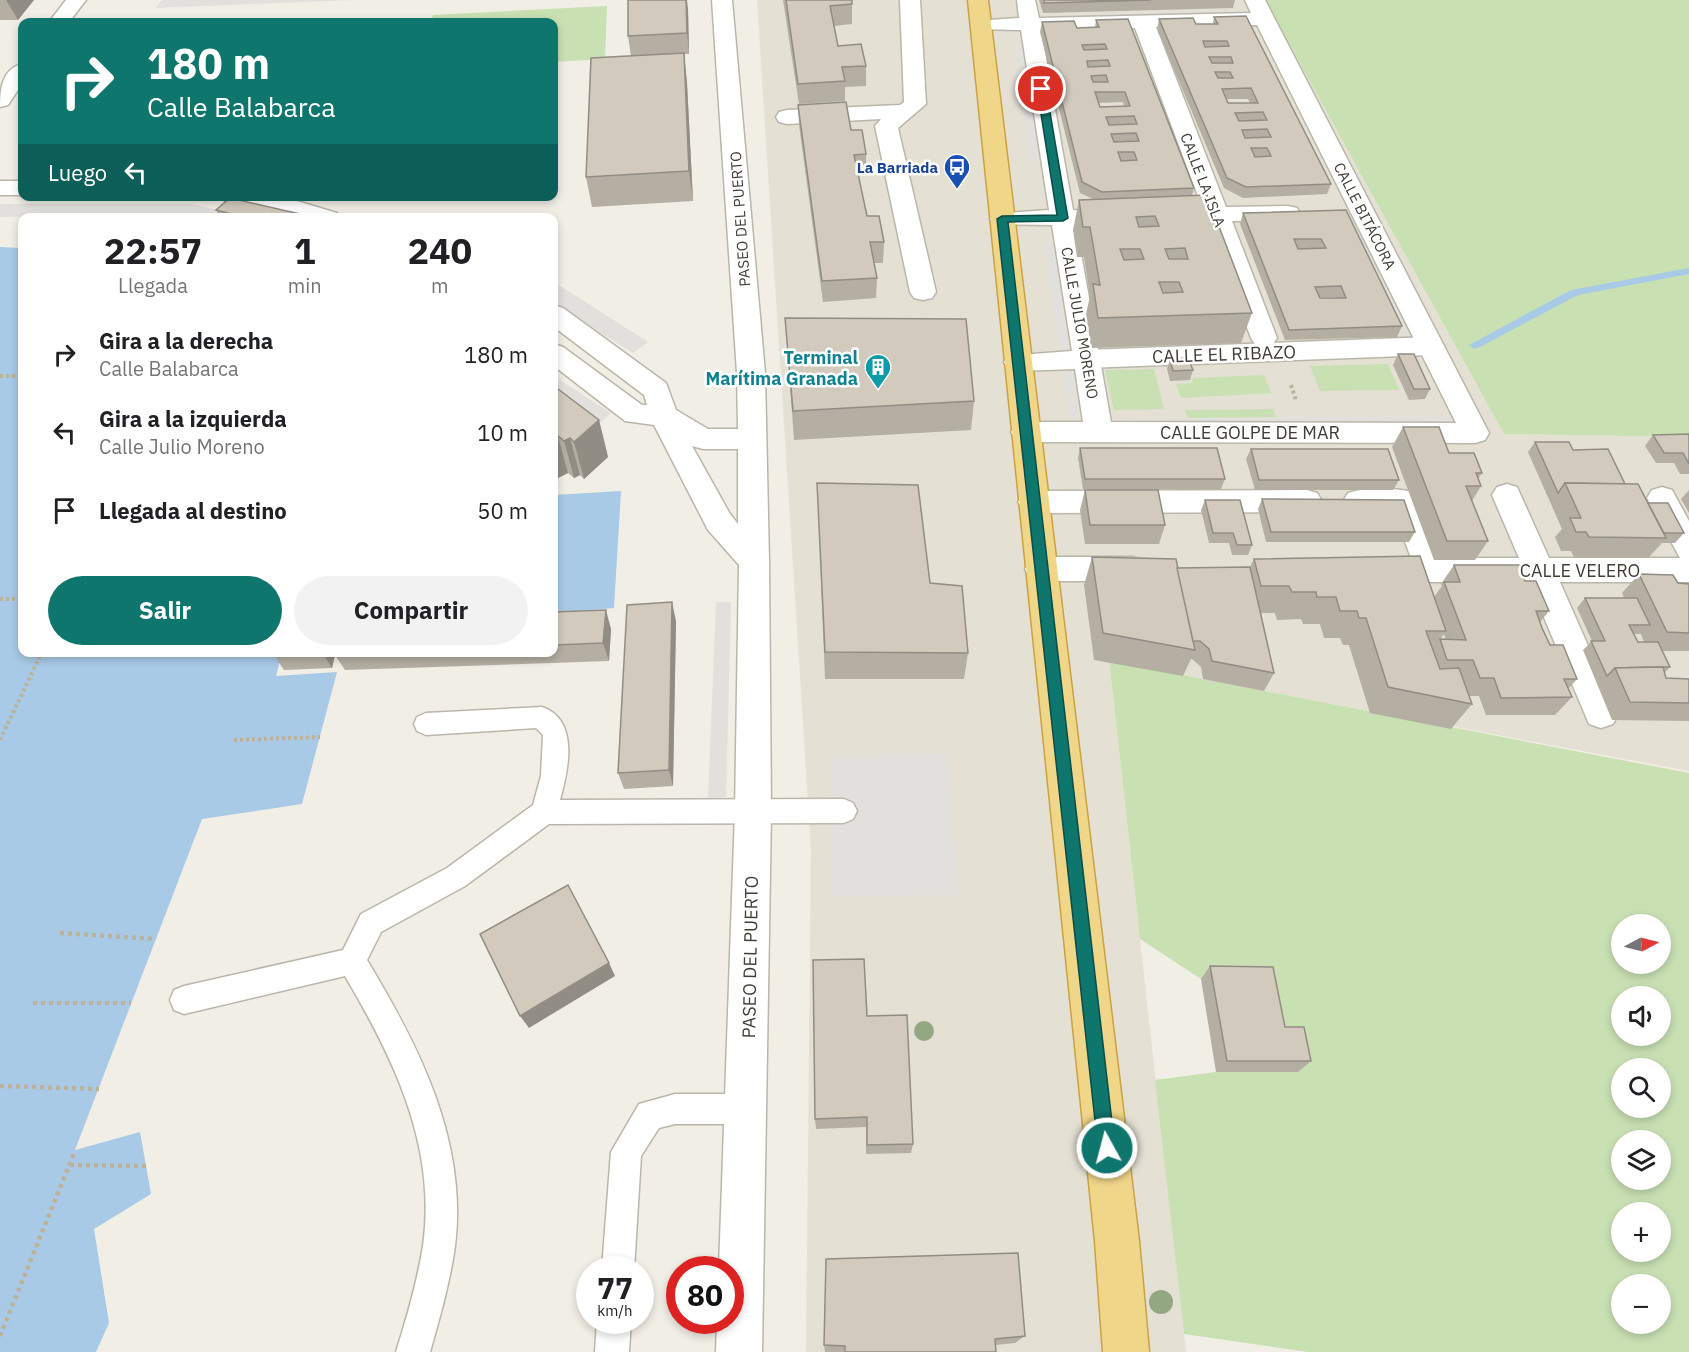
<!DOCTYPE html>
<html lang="es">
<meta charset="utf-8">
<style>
body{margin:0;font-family:"IBM Plex Sans",sans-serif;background:#f2f2f2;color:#202124;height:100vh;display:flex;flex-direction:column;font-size:22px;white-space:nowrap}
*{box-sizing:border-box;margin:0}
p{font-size:20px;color:#757577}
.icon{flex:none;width:33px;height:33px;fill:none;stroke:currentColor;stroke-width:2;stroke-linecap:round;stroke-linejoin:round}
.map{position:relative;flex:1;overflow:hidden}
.sheet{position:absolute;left:18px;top:213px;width:540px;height:444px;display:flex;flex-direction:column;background:#fff;border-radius:12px;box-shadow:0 3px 9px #0003}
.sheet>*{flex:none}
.guide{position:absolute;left:18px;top:18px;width:540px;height:183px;border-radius:12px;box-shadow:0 3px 9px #0003;background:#0f766e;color:#fff;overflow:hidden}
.needle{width:39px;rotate:83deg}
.fabs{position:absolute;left:1611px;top:914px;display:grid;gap:12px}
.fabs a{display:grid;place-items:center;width:60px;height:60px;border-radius:50%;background:#fff;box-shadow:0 3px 9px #0003;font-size:30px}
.speed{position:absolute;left:576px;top:1256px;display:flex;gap:12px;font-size:30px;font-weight:700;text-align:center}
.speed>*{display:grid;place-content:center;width:78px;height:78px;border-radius:50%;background:#fff;box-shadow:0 3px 9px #0003;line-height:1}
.speed small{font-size:15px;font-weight:400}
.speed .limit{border:9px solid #d22;background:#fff;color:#111}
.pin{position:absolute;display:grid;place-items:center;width:51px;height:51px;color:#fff;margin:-26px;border:3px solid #fff;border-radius:50%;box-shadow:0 2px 6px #0007}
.me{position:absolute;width:66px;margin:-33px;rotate:353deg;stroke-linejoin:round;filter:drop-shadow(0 0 4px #0008)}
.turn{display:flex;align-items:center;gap:21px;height:126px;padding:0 30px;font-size:27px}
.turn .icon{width:78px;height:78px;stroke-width:2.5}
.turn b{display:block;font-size:42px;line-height:51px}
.then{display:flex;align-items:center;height:57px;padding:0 30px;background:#0003;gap:12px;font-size:22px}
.eta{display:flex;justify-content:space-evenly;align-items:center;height:102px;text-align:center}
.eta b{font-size:36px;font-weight:700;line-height:42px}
.button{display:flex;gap:12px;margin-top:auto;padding:12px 30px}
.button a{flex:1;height:69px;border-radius:36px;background:#0f766e;color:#fff;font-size:24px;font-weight:700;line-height:69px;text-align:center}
.button a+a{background:#f2f2f2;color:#202124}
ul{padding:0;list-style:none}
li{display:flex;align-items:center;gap:18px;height:78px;padding:0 30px}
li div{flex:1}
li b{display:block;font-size:22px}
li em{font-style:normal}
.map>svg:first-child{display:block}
.residential{fill:#e4e0d4}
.green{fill:#c9e0b3;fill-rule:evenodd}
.parking{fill:#e2e0dd}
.water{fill:#a8cae7}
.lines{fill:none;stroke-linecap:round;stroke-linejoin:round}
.stream{fill:#a8cae7;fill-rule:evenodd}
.service-casing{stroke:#bbb6aa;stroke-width:3}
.pedestrian-casing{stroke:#bbb6aa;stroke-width:3}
.minor-casing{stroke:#bbb6aa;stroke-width:3}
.trunk-casing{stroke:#caa246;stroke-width:3}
.path-far1{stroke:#bbb29c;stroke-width:4;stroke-dasharray:3 3;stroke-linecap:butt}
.path{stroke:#bbb29c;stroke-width:4.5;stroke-dasharray:4 4;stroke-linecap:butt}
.service{fill:#fff;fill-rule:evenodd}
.pedestrian{fill:#fff;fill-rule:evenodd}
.minor{fill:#fff;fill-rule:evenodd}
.trunk{fill:#f0d689;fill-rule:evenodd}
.tree{fill:#92a782}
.wall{fill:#b4aea3;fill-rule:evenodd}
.shaded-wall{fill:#928d84}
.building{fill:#d1cabd;stroke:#928d84;stroke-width:1.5;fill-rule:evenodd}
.route{fill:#0f766e;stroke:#0a4d48;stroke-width:1.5}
.labels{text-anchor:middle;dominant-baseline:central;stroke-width:5;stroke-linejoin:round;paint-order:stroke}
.far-transit-label{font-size:15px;font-weight:bold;fill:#164399;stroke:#fff;text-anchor:end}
.far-street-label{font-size:15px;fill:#423e36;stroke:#fff}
.street-label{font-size:18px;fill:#423e36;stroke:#fff}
.culture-label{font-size:18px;font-weight:bold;fill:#0d838f;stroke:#fff;text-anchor:end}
</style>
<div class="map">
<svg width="1689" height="1352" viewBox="0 0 1689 1352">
<rect width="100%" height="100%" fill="#f1eee6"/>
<!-- residential -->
<polygon class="residential" points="757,0 1265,0 1504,434 1689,437 1689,771 1109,662 1186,1352 806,1352 811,849"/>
<!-- green -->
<g class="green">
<polygon points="1265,0 1689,0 1689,437 1504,434"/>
<polygon points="607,6 605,59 554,62 554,22 431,22 433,15"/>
<polygon points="1388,364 1399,390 1320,391 1310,366"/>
<polygon points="1154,369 1164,409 1114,410 1105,370"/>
<polygon points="1264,375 1271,393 1181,398 1176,384 1193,383 1192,378"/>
<polygon points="1273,409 1276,417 1188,418 1185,410"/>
<path d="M1109 661 1689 773V1352H1308L1184 1334 1155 1080 1216 1072 1273 1038 1262 980 1201 979 1140 939ZM1622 924H1660V963H1622ZM1622 996H1660V1035H1622ZM1622 1068H1660V1107H1622ZM1622 1140H1660V1179H1622ZM1622 1212H1660V1251H1622ZM1622 1284H1660V1323H1622Z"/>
</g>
<!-- parking -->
<g class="parking">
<polygon points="162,0 356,0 156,8"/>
<polygon points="1225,10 1228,15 1049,20 1048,16"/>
<polygon points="1015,46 1024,46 1039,161 1030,161"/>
<polygon points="0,204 192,204 249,217 184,215 0,217"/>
<polygon points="1357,234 1369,234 1419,334 1406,335"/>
<polygon points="1043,242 1053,242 1080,418 1069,417"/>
<polygon points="554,282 648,342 633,353 554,304"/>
<polygon points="554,376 611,413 594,428 554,400"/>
<polygon points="1449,416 1453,427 1113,426 1110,419"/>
<polygon points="716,602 731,602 726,797 708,798"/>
<polygon points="948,754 958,895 831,896 830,755"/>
</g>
<!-- water -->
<g class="water">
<polygon points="0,247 22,248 22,652 282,653 276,676 337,672 302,804 202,819 75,1150 140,1132 151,1194 94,1229 109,1323 96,1352 0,1352"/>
<polygon points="621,491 614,608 554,613 554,495"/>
</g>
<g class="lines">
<!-- stream -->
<polygon class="stream" points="1689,268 1689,274 1578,295 1478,348 1474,349 1469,345 1571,290"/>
<!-- service casing -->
<g class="service-casing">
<g id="service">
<path d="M542 707C580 720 568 771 560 800L844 799 853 803 857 811 853 819 844 823 549 824 465 886 381 932 367 960C419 1046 468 1142 455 1246 450 1282 440 1317 430 1352H396C407 1317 417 1283 423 1246 437 1147 394 1059 345 976L184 1014 174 1010 170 1000 174 990 184 986 343 950 361 914 447 868 533 805 541 776 543 735 536 728 426 735 417 731 414 724 417 717 426 713Z"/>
<polygon points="675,1094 747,1094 758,1098 762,1109 758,1120 747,1124 675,1124 659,1128 641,1156 634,1269 602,1269 611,1152 639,1104"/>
<polygon points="597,1320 631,1320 629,1352 595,1352"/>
</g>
</g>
<!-- pedestrian casing -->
<g class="pedestrian-casing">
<polygon id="pedestrian" points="1431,337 1440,340 1444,346 1440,352 1431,355 1086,368 1076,365 1073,359 1076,353 1086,350"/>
</g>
<!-- minor casing -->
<g class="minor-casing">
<g id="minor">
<polygon points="66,0 86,0 69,22 49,22"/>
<path d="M712 0H732L765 373 769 562 771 812 762 1352H716L717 1320H730V1269H719L735 812 739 565 708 530 654 425 625 421 554 366V344L563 347 642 405H647L644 395 554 327V305L563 308 666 383 676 410 708 429H738L737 373ZM692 446 703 449H738V524L730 514Z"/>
<polygon points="900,0 920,0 926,104 898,128 936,292 932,298 923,300 914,298 910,292 875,126 881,119 787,124 779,122 776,117 779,112 787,110 900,105 904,102"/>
<path d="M1017 0H1035L1039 18 1251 13 1245 0H1265L1489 433 1485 440 1475 443 1025 442 1015 439 1011 432 1015 425 1025 422H1083L1075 369 1017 371 1007 368 1004 362 1007 356 1072 351 1052 225 993 224 990 219 993 214 1049 210 1021 30 975 29 972 25 975 21 1019 18ZM1257 25 1456 423 1111 422 1076 225 1093 222 1096 217 1093 212 1073 210 1041 30 1135 28 1202 207 1160 210 1157 215 1160 220 1207 222 1251 338 1255 344 1264 347 1273 344 1277 338 1232 221 1288 220 1297 218 1300 213 1297 208 1288 206 1226 207 1156 27Z"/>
<path d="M22 64V84L8 105 0 107C0 89 2 69 22 64Z"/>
<rect x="0" y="181" width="22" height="14"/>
<polygon points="221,196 280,196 337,213 340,218 300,218 264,207 225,201"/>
<path d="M1507 484 1517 487 1549 558H1680L1647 498 1652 490 1662 487 1672 490 1689 521V582H1560L1618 714 1613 724 1601 728 1589 724 1529 582H1379L1368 579 1364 570 1368 561 1379 558H1411L1394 512H1358L1348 509 1343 501 1348 493C1367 487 1396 487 1415 493L1442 558H1519L1492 495 1497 487Z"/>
<polygon points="1307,490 1317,493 1322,501 1317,509 1307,512 1033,513 1023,510 1018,502 1023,494 1033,491"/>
<polygon points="1040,557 1132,557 1143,560 1147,569 1143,578 1132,581 1040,581 1029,578 1025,569 1029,560"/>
</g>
</g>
<!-- trunk casing -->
<g class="trunk-casing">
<polygon id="trunk" points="968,0 988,0 1139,1241 1149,1352 1103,1352 1095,1241"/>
</g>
<!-- path-far1 -->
<g class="path-far1">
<polyline points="0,376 22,376"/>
<polyline points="1291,385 1296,400"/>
<polyline points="0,599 22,599"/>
<polyline points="0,740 42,652"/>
<polyline points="234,740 320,737"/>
</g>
<!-- path -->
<g class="path">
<polyline points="60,933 156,939"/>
<polyline points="33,1003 131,1003"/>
<polyline points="0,1086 99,1089"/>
<polyline points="70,1165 146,1166"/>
<polyline points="0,1336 75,1151"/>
</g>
<!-- service -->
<use href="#service" class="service"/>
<!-- pedestrian -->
<use href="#pedestrian" class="pedestrian"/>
<!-- minor -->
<use href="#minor" class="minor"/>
<!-- trunk -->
<use href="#trunk" class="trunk"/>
</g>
<!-- trees -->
<g class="tree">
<circle cx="924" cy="1031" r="10"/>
<circle cx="1161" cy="1302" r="12"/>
</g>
<!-- wall -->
<g class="wall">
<polygon points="0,0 34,0 18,20 0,20"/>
<polygon points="783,0 852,0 852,24 834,26 838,46 866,66 866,86 845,87 845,101 799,104"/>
<polygon points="1039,0 1235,0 1233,8 1043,13"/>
<polygon points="688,9 689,54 684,54 687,83 693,201 592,207 586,177 631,56 628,36"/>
<path d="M1214 17 1331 184 1327 194 1243 198 1224 188 1157 29 1159 19 1196 24H1213ZM1226 99H1248L1250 103H1228Z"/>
<path d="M1096 20 1194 188 1192 196 1252 313 1241 343 1091 348 1086 314 1090 296 1084 257H1077L1073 230 1079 200 1093 199 1080 193 1040 32 1042 22 1077 28 1095 27ZM1123 102 1124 106 1100 107 1098 103Z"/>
<polygon points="798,105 851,130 866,154 866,175 858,175 867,216 884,242 883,263 874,263 877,278 876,298 823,302 799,125"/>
<polygon points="216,210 314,218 220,218"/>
<path d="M1346 210 1402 326 1397 337 1285 340 1240 224 1243 213ZM1320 297H1337V298H1320Z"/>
<polygon points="785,318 974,401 971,430 794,440"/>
<polygon points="1398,354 1430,389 1425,399 1409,400 1393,365"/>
<polygon points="1170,359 1193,370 1190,380 1170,381 1167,369"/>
<polygon points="554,386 599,420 608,457 584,479 580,475 574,478 568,473 554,480"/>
<polygon points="1403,427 1482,473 1478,479 1481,486 1472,501 1488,541 1475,560 1434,560 1392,447"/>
<polygon points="1689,434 1689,474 1680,474 1674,463 1656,463 1645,446 1653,435"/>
<polygon points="1535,442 1573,450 1625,484 1684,533 1675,543 1662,543 1649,557 1574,557 1571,551 1561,551 1555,537 1562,529 1528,452"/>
<polygon points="1080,448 1225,479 1221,489 1083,489 1078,458"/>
<polygon points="1251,449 1399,480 1393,490 1255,490 1246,459"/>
<polygon points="817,483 930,583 968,653 964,679 825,679"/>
<polygon points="1085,490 1165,525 1159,544 1085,544 1080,510"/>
<polygon points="1689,490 1689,513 1681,499"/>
<polygon points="1262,499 1415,532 1409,542 1266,542 1258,509"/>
<polygon points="1205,500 1252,545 1248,555 1232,555 1229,543 1209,543 1201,510"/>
<path d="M1092 557 1177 568 1250 567 1254 559 1434 597 1442 586 1441 584 1454 565 1525 581 1549 611 1540 622 1550 645 1577 679 1568 689 1572 697 1555 715H1486L1479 696H1469L1472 704 1451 729 1370 713 1349 645H1343L1340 638H1324L1320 624H1303L1301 619 1277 620 1275 613H1261L1274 673 1264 691 1203 679 1201 667 1192 659H1191L1183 676 1094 660 1084 585ZM1444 634 1446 640 1440 639Z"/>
<path d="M1639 574 1678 583 1689 584V651H1662L1670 667 1664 673 1666 678 1689 679V721L1612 720 1583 650 1592 641 1577 608 1585 598H1624L1622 593ZM1634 634H1641L1644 642H1638Z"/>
<polygon points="554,612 611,629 609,661 345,670 335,655 332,668 284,670 272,652 554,652"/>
<polygon points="676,621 673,786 624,789 618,773"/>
<polygon points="1210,966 1285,1027 1311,1061 1298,1072 1216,1072 1201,979"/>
<polygon points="867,1016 913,1144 911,1153 866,1154 866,1127 816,1129 815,1119"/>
<polygon points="1025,1336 1015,1343 996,1345 996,1352 825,1352 824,1345"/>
</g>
<!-- shaded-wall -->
<g class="shaded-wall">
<polygon points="6,0 34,0 18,20"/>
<polygon points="686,0 687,0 688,9 689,54 687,33"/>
<polygon points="684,53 687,83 693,201 689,171"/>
<polygon points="599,420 608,457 584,479 574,442"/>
<polygon points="558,436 568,473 554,480 554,438"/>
<polygon points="570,438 580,475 574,478 564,441"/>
<polygon points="672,602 676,621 673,786 669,770"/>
<polygon points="606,610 611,629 609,661 603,643"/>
<polygon points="322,652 333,652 335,655 332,668"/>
<polygon points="609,963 615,976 529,1028 520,1016"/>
</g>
<!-- building -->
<g class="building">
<polygon points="628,0 686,0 687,33 628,36"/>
<polygon points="786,0 852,0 852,4 830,6 838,46 861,44 866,66 842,67 845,81 798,84"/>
<polygon points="1044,0 1151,0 1044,3"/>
<path d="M1246 16 1331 184 1246 187 1227 178 1159 19 1193 18 1196 24H1218L1214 17ZM1203 41H1227L1229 46 1205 47ZM1209 57H1231L1233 63H1212ZM1215 72H1230L1233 78H1218ZM1251 88 1258 103H1228L1222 89ZM1263 112 1267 120 1239 121 1235 113ZM1267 129 1271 137 1245 138 1242 130ZM1251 148H1267L1271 156 1255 157Z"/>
<path d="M1128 19 1194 188 1102 192 1082 182 1042 22 1074 21 1077 28 1099 27 1096 20ZM1105 44 1107 49 1084 50 1082 45ZM1108 60 1110 66 1088 67 1087 61ZM1106 75 1108 82H1093L1091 76ZM1095 92H1125L1130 106 1100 107ZM1134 116 1137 124 1109 125 1106 117ZM1136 133 1139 141 1114 142 1111 134ZM1118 152H1134L1137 160 1121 161Z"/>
<polygon points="684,53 689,171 586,177 591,58"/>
<polygon points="846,102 851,130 862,130 866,154 854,155 867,216 879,216 884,242 870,242 877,278 822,281 798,105"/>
<path d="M1207 195 1252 313 1098 318 1093 284 1100 285 1090 227H1083L1079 200ZM1155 216 1159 226 1139 227 1136 217ZM1185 248 1188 259H1169L1165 249ZM1120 249H1140L1144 259 1124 260ZM1159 282H1179L1183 292 1163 293Z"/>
<polygon points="230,198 313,217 314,218 247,218 216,210"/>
<path d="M1346 210 1402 326 1289 330 1243 213ZM1294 239H1321L1326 248 1298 249ZM1341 286 1346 298H1320L1315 287Z"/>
<polygon points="785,318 966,319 974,401 793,411"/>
<polygon points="1398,354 1414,354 1430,389 1414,389"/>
<polygon points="1188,358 1193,370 1173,371 1170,359"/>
<polygon points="554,386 599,420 574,442 570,438 564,441 558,436 554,438"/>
<polygon points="1403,427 1439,427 1449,453 1474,453 1482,473 1476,473 1481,486 1466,486 1488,541 1447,541"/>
<polygon points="1689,434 1689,464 1683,453 1664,453 1653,435"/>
<polygon points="1535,442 1569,442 1573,450 1608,449 1625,484 1565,483 1558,493"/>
<polygon points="1080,448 1217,448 1225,479 1085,479"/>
<polygon points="1251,449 1388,449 1399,480 1259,480"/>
<polygon points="817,483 918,485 930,583 962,586 968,653 825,652"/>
<polygon points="1565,483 1638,484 1666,538 1589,537 1586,532 1576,532 1570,518 1581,518"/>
<polygon points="1085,490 1158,490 1165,525 1090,525"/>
<polygon points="1262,499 1404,500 1415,532 1271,532"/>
<polygon points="1205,500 1240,500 1252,545 1237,545 1233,533 1213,533"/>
<polygon points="1648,503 1668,503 1684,533 1664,533"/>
<polygon points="1420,556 1446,631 1426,631 1440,669 1459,668 1472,704 1388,687 1366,618 1359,618 1357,611 1340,611 1336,597 1317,597 1316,592 1292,592 1289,586 1261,586 1254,559"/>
<polygon points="1092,557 1176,559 1195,650 1103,633"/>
<polygon points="1454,565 1519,565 1525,581 1536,581 1549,611 1536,611 1542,628 1550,645 1563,645 1577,679 1564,679 1572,697 1501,698 1494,678 1480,678 1473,660 1447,660 1440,639 1466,640 1444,582 1460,582"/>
<polygon points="1250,567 1274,673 1212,661 1209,649 1200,641 1193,641 1177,568"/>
<polygon points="1639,574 1673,575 1678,583 1689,584 1689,633 1667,632"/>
<polygon points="1585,598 1637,598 1650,625 1629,625 1638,642 1658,642 1670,667 1649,667 1615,668 1607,676 1591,641 1605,641"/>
<polygon points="672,602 669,770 618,773 627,605"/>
<polygon points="606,610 603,643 554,645 554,612"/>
<polygon points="1663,667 1666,678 1689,679 1689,703 1630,702 1615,668"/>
<polygon points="568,885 609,963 520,1016 480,934"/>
<polygon points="864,959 867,1016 907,1015 913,1144 867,1145 867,1117 815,1119 813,960"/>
<polygon points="1210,966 1273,967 1285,1027 1304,1027 1311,1061 1227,1061"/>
<polygon points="1018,1253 1025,1336 995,1339 996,1352 845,1352 845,1346 824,1345 826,1259"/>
</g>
<!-- route -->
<polygon class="route" points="1041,86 1046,89 1068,218 1063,221 1008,222 1115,1148 1113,1154 1107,1157 1101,1154 1098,1148 997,219 1002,216 1057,215 1037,89"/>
<!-- icons -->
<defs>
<g id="bus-pin" transform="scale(1.35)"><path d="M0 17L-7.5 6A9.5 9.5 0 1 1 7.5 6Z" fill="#1a4fb4" stroke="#fff"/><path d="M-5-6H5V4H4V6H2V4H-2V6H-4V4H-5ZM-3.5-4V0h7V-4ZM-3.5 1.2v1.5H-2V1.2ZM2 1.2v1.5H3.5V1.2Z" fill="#fff"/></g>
<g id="building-pin" transform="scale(1.35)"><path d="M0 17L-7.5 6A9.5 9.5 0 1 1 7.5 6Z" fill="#0f9aa8" stroke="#fff"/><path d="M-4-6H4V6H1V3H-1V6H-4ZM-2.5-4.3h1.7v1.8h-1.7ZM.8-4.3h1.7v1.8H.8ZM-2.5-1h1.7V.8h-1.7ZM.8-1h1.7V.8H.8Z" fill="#fff"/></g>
</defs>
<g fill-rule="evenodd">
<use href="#bus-pin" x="957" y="167"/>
<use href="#building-pin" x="878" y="367"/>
</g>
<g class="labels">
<!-- far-transit labels -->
<g class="far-transit-label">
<text x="938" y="167">La Barriada</text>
</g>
<!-- far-street labels -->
<g class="far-street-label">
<text transform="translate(1203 180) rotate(69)">CALLE LA ISLA</text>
<text transform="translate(1365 216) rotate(63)">CALLE BITÁCORA</text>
<text transform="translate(740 219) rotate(-94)">PASEO DEL PUERTO</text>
<text transform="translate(1080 323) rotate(80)">CALLE JULIO MORENO</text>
</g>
<!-- street labels -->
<g class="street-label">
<text transform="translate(1224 354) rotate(-2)">CALLE EL RIBAZO</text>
<text x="1250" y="432">CALLE GOLPE DE MAR</text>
<text x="1580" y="570">CALLE VELERO</text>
<text transform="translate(750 957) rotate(-89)">PASEO DEL PUERTO</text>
</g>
<!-- culture labels -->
<g class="culture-label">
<text x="858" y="357">Terminal<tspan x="858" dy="21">Marítima Granada</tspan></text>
</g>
</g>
</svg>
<div class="fabs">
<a><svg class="needle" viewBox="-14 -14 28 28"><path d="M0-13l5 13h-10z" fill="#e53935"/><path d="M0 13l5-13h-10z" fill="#757577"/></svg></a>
<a><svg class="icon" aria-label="sound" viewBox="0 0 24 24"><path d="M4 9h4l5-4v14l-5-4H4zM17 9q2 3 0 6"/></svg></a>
<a><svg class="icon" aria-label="search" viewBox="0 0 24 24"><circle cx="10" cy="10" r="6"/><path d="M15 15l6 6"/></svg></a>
<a><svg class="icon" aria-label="layers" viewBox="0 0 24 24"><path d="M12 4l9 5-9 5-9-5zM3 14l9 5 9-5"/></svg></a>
<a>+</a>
<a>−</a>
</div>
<div class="speed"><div>77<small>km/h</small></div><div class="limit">80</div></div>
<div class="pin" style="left:1041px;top:89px;background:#d93025"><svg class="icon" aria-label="arrive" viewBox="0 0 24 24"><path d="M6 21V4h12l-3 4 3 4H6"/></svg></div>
<svg class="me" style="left:1107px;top:1148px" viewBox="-20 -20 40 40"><circle r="17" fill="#0f766e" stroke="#fff" stroke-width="3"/><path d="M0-11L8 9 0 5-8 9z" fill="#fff"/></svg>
<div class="guide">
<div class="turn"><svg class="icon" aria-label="right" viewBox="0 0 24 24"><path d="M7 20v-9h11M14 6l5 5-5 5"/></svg><div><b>180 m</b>Calle Balabarca</div></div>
<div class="then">Luego<svg class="icon" aria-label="left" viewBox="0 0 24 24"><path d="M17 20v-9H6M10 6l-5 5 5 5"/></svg></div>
</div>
<section class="sheet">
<div class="eta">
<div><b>22:57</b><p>Llegada</p></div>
<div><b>1</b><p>min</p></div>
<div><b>240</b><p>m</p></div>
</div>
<ul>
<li><svg class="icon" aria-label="right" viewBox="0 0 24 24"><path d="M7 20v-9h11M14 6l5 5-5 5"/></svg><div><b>Gira a la derecha</b><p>Calle Balabarca</p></div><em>180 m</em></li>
<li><svg class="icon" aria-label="left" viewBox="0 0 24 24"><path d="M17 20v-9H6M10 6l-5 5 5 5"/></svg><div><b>Gira a la izquierda</b><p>Calle Julio Moreno</p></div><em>10 m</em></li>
<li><svg class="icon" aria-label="arrive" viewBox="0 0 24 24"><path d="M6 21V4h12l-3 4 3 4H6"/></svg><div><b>Llegada al destino</b></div><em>50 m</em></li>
</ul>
<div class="button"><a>Salir</a><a>Compartir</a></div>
</section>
</div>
